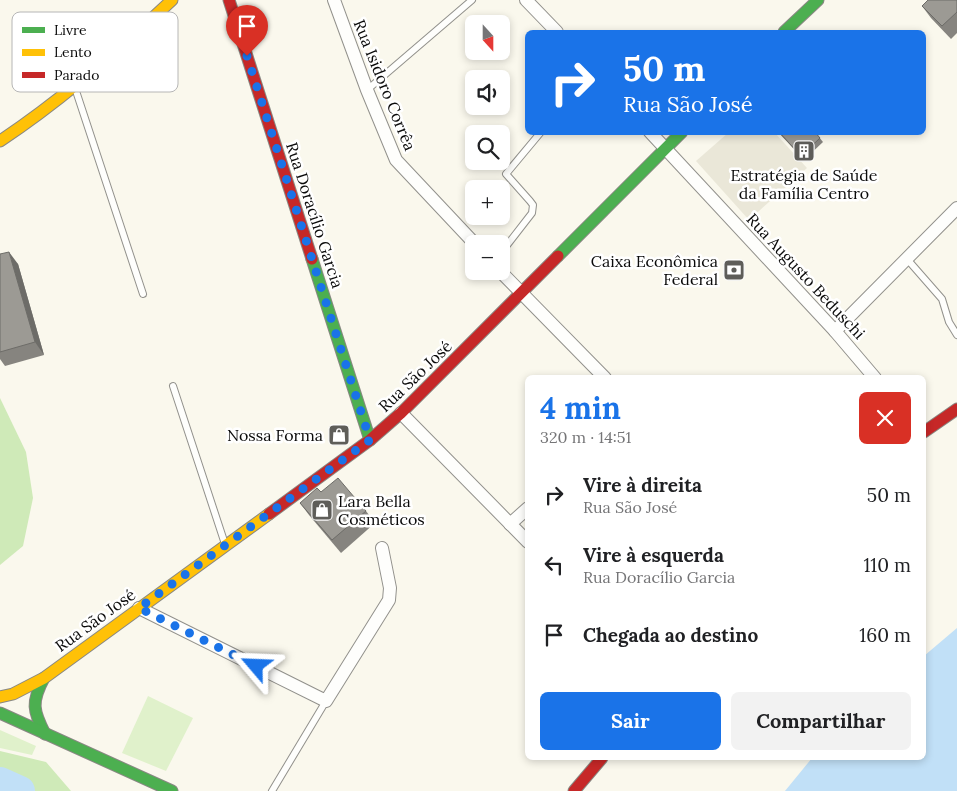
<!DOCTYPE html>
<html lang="pt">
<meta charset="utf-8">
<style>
body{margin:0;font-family:Lora,serif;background:#f2f2f2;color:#202124;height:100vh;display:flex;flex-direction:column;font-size:19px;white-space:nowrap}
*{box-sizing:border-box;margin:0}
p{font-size:16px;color:#757577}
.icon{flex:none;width:28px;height:28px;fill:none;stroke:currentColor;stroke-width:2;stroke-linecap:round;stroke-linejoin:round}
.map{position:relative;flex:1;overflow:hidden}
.drawer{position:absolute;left:525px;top:375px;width:401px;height:385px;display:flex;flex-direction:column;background:#fff;border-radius:8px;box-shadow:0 2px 8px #0003}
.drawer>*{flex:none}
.guide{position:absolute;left:525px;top:30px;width:401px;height:105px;border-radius:8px;box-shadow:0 2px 8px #0003;background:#1a73e8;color:#fff;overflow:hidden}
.needle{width:32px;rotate:159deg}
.fabs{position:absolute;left:465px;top:15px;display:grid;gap:10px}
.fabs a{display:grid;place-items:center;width:45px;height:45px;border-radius:8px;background:#fff;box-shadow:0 2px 8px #0003;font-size:25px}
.pin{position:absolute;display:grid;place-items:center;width:42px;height:42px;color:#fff;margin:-51px -21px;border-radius:50% 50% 50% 0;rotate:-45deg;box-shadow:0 0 5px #0007}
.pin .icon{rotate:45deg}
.me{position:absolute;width:55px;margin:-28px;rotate:296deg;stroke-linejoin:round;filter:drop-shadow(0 0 4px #0008)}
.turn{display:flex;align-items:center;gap:18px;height:105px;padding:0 15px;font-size:22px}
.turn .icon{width:65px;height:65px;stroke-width:2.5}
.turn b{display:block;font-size:35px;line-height:42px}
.round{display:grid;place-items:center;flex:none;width:52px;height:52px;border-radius:8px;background:#f2f2f2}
.head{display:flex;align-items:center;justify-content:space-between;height:85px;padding:0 15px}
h1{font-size:30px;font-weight:700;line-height:38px;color:#1a73e8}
.button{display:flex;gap:10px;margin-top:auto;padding:10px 15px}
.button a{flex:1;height:58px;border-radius:8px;background:#1a73e8;color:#fff;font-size:20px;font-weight:700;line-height:58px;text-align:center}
.button a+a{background:#f2f2f2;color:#202124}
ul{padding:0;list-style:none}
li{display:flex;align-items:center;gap:15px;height:70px;padding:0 15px}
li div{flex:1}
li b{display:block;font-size:19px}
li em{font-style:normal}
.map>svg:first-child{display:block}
.green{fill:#e0f1cb}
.forest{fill:#cfeab8}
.plaza{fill:#eae7d8}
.water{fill:#c1e0f7}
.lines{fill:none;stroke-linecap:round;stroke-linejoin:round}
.river{stroke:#c1e0f7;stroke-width:30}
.lane-casing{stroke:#92918c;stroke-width:8}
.street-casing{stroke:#92918c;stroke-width:14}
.fast-casing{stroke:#898883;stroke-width:13}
.slow-casing{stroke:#898883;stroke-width:13}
.jam-casing{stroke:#898883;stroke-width:13}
.lane{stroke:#fefefc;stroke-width:6}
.street{stroke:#fefefc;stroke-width:12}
.fast{stroke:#4caf50;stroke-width:11}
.slow{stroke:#ffc107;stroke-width:11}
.jam{stroke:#c62828;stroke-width:11}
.wall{fill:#86847f}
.shaded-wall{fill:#6d6c68}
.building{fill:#9c9a94;stroke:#6d6c68}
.route{stroke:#1a73e8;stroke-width:9;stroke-dasharray:0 16.2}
.labels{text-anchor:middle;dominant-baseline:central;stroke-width:5;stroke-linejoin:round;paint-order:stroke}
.street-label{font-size:16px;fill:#0a0a0a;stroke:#fff}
.poi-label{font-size:16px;fill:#0a0a0a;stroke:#fff;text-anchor:end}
.key{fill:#fff;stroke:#b6b6b6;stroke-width:1}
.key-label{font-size:14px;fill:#0a0a0a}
</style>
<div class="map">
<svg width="957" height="791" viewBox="0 0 957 791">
<rect width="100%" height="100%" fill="#faf8ed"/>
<!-- green -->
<g class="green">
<polygon points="148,696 193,718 166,771 122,753"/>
<polygon points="0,730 36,746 32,755 0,748"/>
</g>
<!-- forest -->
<g class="forest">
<polygon points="0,398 26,452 33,498 23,546 0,565"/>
<polygon points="0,751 46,762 71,791 0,791"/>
</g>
<!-- plaza -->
<polygon class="plaza" points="728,133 775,133 807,168 749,220 696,161"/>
<!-- water -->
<polygon class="water" points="957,628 957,791 785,791 812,758 924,758 924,656"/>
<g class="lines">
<!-- river -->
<polyline class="river" points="0,782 20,791"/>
<!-- lane casing -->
<g class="lane-casing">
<g id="lane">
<polyline points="367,90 472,0"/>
<polyline points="76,91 143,294"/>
<polyline points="501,253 532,213 533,205 530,201 506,174 541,132"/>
<polyline points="907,259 942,299 949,322 957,335"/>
<polyline points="173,386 225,544"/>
<polyline points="272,791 326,701"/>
</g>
</g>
<!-- street casing -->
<g class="street-casing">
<g id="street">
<polyline points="334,0 367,90 396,160 475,244"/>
<polyline points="526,0 557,32"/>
<polyline points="650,132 835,331 875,378"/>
<polyline points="500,271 605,378"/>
<polyline points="835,331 957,208"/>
<polyline points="401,413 528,542"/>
<polyline points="510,524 528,508"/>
<polyline points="139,608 326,701 389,600 390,588 382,548"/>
</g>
</g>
<!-- fast casing -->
<g class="fast-casing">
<g id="fast">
<polyline points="784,32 818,0"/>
<polyline points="558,256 682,132"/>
<polyline points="312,259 370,440"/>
<path d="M44 678C31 702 33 711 45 734"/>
<polyline points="0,713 172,791"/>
</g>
</g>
<!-- slow casing -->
<g class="slow-casing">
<g id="slow">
<path d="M0 141C62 100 118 51 172 0"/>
<polyline points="0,697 13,694 44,678 269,514"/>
</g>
</g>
<!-- jam casing -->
<g class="jam-casing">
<g id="jam">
<polyline points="229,0 312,259"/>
<polyline points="924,432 957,409"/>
<polyline points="269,514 370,440 401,413 558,256"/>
<polyline points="574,791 602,758"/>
</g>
</g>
<!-- lane -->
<use href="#lane" class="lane"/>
<!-- street -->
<use href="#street" class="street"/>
<!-- fast -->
<use href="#fast" class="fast"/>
<!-- slow -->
<use href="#slow" class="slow"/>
<!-- jam -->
<use href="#jam" class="jam"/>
</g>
<!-- wall -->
<g class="wall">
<polygon points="957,0 957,33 951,39 931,18 922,6"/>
<polygon points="778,132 815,132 823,142 804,160"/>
<polygon points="0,254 18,264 44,355 5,366 0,359"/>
<polygon points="321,492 366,511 375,523 341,553 309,515 300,503"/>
</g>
<!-- shaded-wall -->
<polygon class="shaded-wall" points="9,252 18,264 44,355 35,342"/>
<!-- building -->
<g class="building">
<polygon points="928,0 957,0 957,12 942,26 922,6"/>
<polygon points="779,132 815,132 820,138 801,156"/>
<polygon points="9,252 35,342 0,352 0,254"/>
<polygon points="338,478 366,511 332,540 300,503 317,488 321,492"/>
</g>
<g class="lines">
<!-- route -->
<polyline class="route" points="247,56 370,440 139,608 256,666"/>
</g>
<!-- icons -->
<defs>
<g id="building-square" transform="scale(1.125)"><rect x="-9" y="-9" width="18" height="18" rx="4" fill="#5e5d59" stroke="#fff"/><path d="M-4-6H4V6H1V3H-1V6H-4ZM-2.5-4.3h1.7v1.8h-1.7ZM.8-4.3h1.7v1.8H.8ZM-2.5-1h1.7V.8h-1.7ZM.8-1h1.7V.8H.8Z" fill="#fff"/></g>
<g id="bank-square" transform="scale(1.125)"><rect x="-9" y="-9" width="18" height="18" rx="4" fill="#5e5d59" stroke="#fff"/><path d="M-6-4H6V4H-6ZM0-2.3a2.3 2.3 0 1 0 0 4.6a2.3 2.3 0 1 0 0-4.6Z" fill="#fff"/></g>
<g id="shop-square" transform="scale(1.125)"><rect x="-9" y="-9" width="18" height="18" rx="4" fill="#5e5d59" stroke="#fff"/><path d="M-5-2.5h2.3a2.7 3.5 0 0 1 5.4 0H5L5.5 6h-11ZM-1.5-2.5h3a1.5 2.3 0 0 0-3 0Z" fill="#fff"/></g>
</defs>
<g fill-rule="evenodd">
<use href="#building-square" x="804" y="151"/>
<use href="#bank-square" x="734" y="270"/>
<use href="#shop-square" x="339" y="435"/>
<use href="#shop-square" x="322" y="510"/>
</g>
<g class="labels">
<!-- street labels -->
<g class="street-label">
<text transform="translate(385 85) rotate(68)">Rua Isidoro Corrêa</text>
<text transform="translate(315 215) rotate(72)">Rua Doracílio Garcia</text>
<text transform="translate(806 276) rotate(47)">Rua Augusto Beduschi</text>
<text transform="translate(415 376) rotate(-44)">Rua São José</text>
<text transform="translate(95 620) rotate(-36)">Rua São José</text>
</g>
<!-- poi labels -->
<g class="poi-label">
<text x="804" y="175" text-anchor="middle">Estratégia de Saúde<tspan x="804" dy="18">da Família Centro</tspan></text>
<text x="718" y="261">Caixa Econômica<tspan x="718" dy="18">Federal</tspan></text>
<text x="323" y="435">Nossa Forma</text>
<text x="338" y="501" text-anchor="start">Lara Bella<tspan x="338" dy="18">Cosméticos</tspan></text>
</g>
</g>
<!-- legend -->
<rect x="12" y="12" width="166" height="80" rx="8" class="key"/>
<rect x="22" y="27" width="23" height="6" fill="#4caf50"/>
<rect x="22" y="49" width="23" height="7" fill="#ffc107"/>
<rect x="22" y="72" width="23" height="6" fill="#c62828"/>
<g class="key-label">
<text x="54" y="35">Livre</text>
<text x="54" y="57">Lento</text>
<text x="54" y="80">Parado</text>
</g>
</svg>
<div class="fabs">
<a><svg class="needle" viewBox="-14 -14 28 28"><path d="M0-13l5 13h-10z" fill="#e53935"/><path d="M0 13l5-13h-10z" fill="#757577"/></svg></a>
<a><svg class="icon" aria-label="sound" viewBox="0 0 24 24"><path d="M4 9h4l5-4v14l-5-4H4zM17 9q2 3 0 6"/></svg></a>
<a><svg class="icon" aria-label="search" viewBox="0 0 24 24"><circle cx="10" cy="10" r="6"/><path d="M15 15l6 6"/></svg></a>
<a>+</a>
<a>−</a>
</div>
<div class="pin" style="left:247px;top:56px;background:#d93025"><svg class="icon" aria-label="arrive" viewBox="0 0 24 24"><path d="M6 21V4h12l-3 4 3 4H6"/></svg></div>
<svg class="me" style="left:256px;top:666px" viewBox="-20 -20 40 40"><path d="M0-17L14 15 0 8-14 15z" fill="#1a73e8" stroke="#fff" stroke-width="4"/></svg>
<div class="guide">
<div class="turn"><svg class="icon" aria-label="right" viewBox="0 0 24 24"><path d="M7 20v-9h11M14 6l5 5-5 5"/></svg><div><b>50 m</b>Rua São José</div></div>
</div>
<section class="drawer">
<div class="head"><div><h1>4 min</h1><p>320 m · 14:51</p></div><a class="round" style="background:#d93025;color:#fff"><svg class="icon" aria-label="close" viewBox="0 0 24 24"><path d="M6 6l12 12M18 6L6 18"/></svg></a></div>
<ul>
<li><svg class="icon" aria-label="right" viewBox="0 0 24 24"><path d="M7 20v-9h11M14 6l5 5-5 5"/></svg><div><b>Vire à direita</b><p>Rua São José</p></div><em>50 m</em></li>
<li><svg class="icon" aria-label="left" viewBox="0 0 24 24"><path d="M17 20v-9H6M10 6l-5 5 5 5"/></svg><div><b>Vire à esquerda</b><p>Rua Doracílio Garcia</p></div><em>110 m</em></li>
<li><svg class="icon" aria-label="arrive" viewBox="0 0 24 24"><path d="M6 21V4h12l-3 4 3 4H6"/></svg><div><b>Chegada ao destino</b></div><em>160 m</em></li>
</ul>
<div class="button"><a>Sair</a><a>Compartilhar</a></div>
</section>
</div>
